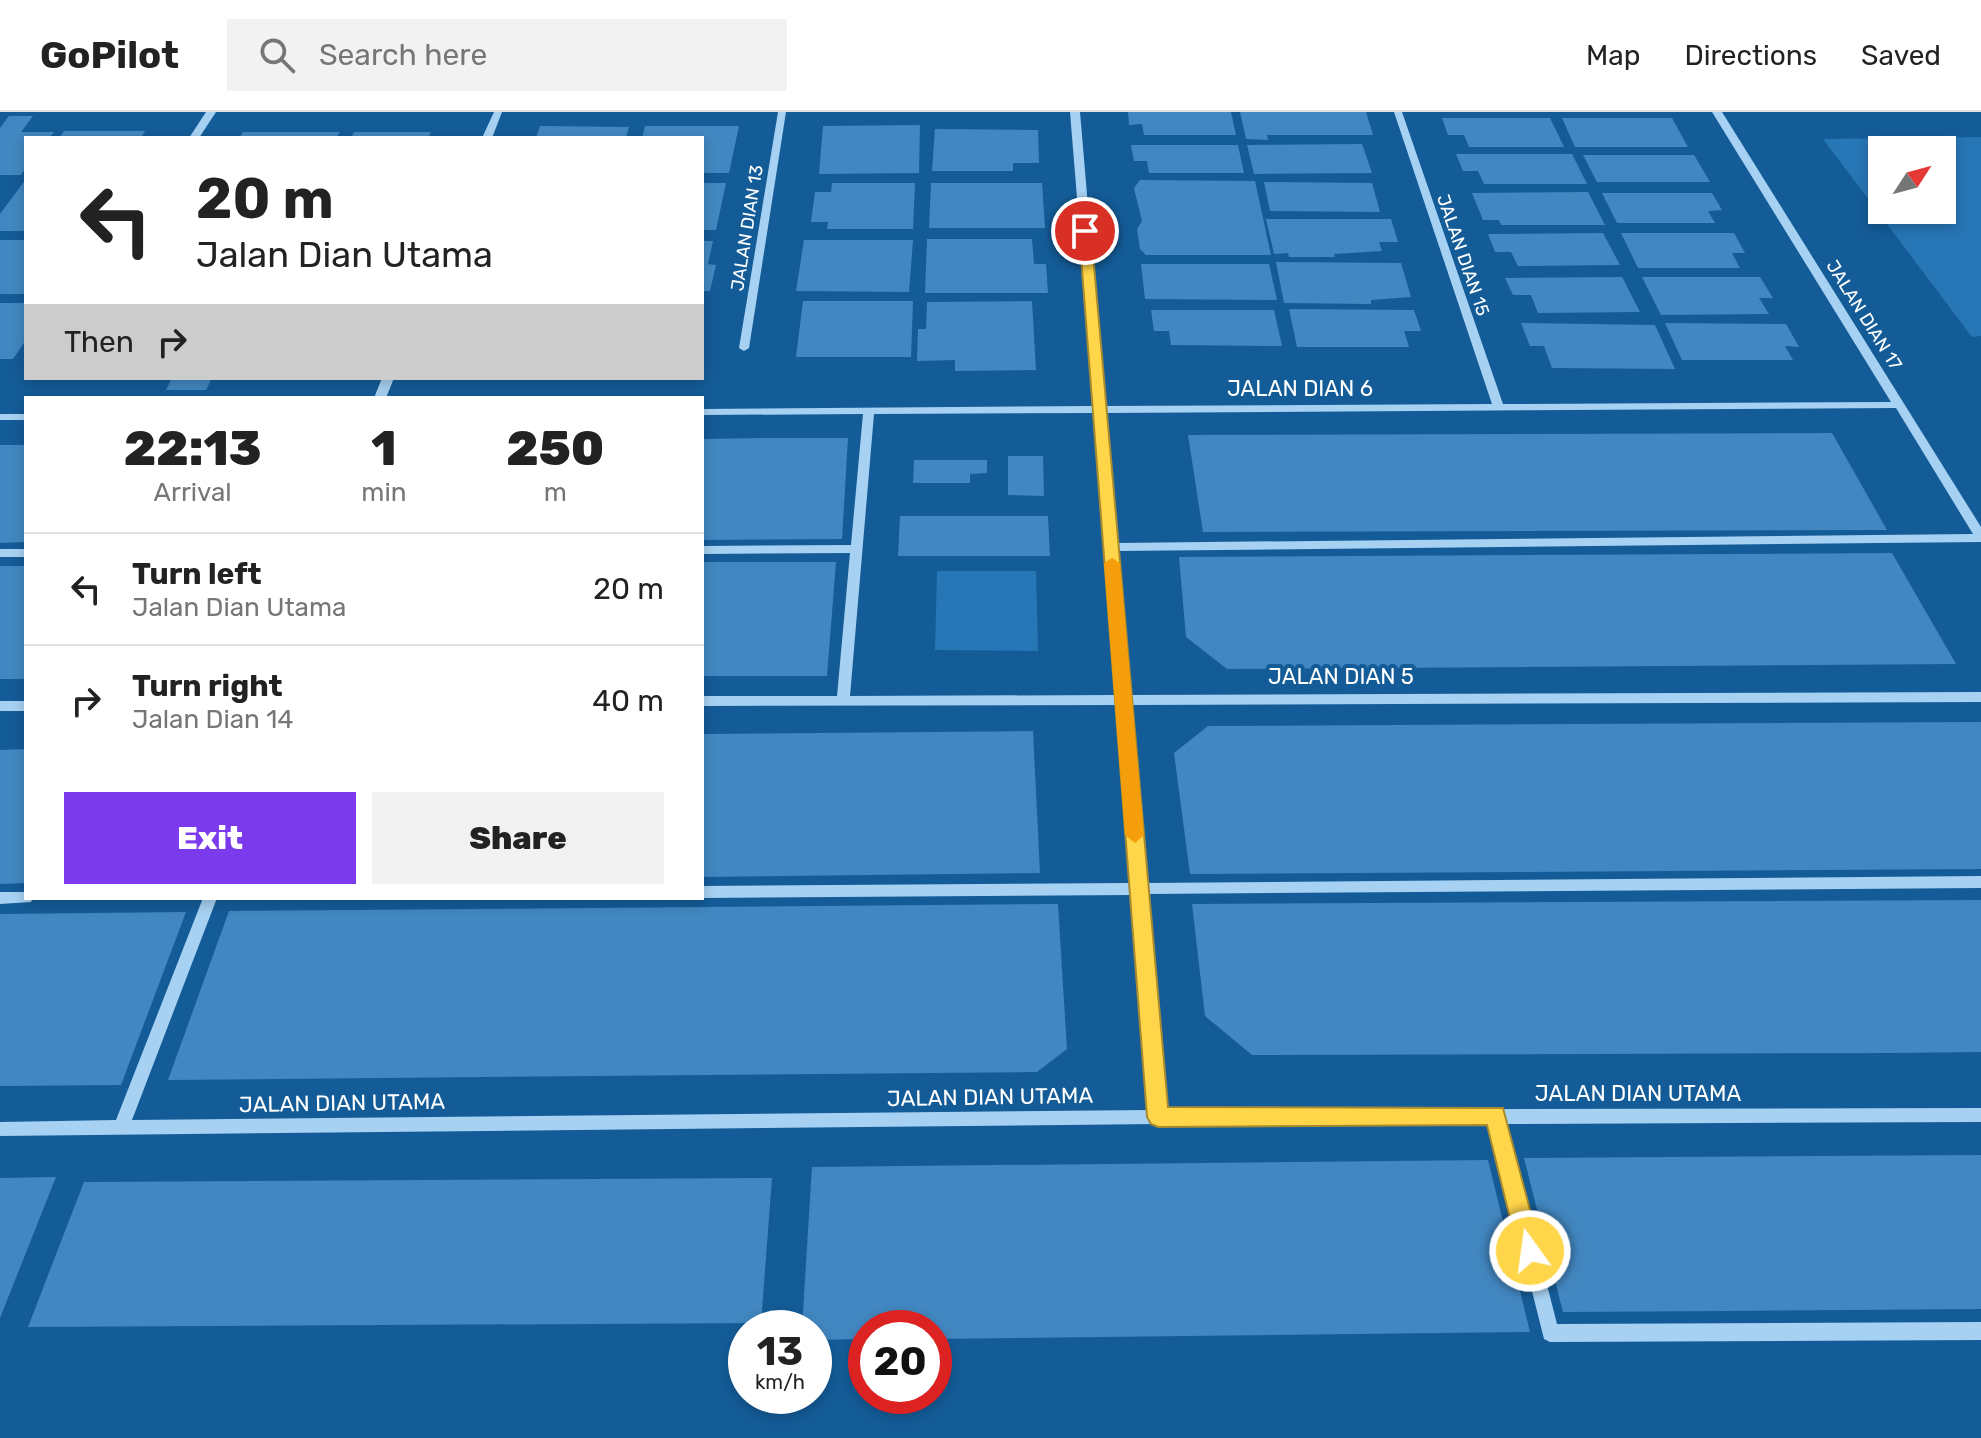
<!DOCTYPE html>
<style>
body{margin:0;font-family:Rubik,sans-serif;background:#f2f2f2;color:#222;height:100vh;display:flex;flex-direction:column;font-size:30px;white-space:nowrap}
*{box-sizing:border-box;margin:0}
p{font-size:26px;color:#767676}
.icon{flex:none;width:44px;height:44px;fill:none;stroke:currentColor;stroke-width:2;stroke-linecap:round;stroke-linejoin:round}
.map{position:relative;flex:1;overflow:hidden}
.sheet{position:absolute;left:24px;top:284px;width:680px;height:504px;display:flex;flex-direction:column;background:#fff;border-radius:0px;box-shadow:0 4px 12px #0003}
.sheet>*{flex:none}
.top-card{position:absolute;left:24px;top:24px;width:680px;height:244px;border-radius:0px;box-shadow:0 4px 12px #0003;background:#fff;color:#222;overflow:hidden}
.needle{width:52px;rotate:54deg}
.controls{position:absolute;left:1868px;top:24px;display:grid;gap:16px}
.controls a{display:grid;place-items:center;width:88px;height:88px;border-radius:0px;background:#fff;box-shadow:0 4px 12px #0003;font-size:40px}
.speed{position:absolute;left:728px;top:1198px;display:flex;gap:16px;font-size:40px;font-weight:700;text-align:center}
.speed>*{display:grid;place-content:center;width:104px;height:104px;border-radius:50%;background:#fff;box-shadow:0 4px 12px #0003;line-height:1}
.speed small{font-size:20px;font-weight:400}
.speed .limit{border:12px solid #d22;background:#fff;color:#111}
.pin{position:absolute;display:grid;place-items:center;width:68px;height:68px;color:#fff;margin:-34px;border:4px solid #fff;border-radius:50%;box-shadow:0 2px 8px #0007}
.me{position:absolute;width:88px;margin:-44px;rotate:346deg;stroke-linejoin:round;filter:drop-shadow(0 0 6px #0008)}
.turn{display:flex;align-items:center;gap:28px;height:168px;padding:0 40px;font-size:36px}
.turn .icon{width:104px;height:104px;stroke-width:2.5}
.turn b{display:block;font-size:56px;line-height:68px}
.then{display:flex;align-items:center;height:76px;padding:0 40px;background:#0003;gap:16px;font-size:30px}
.eta{display:flex;justify-content:space-evenly;align-items:center;height:136px;text-align:center}
.eta b{font-size:48px;font-weight:800;line-height:56px}
.button{display:flex;gap:16px;margin-top:auto;padding:16px 40px}
.button a{flex:1;height:92px;border-radius:0px;background:#7c3aed;color:#fff;font-size:32px;font-weight:800;line-height:92px;text-align:center}
.button a+a{background:#f2f2f2;color:#222}
ul{padding:0;list-style:none}
li{display:flex;align-items:center;gap:24px;height:112px;padding:0 40px;border-top:2px solid #e0e0e0}
li div{flex:1}
li b{display:block;font-size:30px}
li em{font-style:normal}
header{display:flex;align-items:center;gap:48px;box-sizing:border-box;height:112px;padding:0 40px;background:#fff;border-bottom:2px solid #e0e0e0}
header strong{font-size:38px}
nav{display:flex;gap:44px;margin-inline-start:auto;font-size:28px}
.search{width:560px;height:72px;background:#f2f2f2;display:flex;align-items:center;gap:20px;box-sizing:border-box;padding:0 28px;border-radius:0px;color:#767676;font-size:30px}
.map>svg:first-child{display:block}
.green{fill:#2776b6;fill-rule:evenodd}
.building{fill:#4287c1}
.lines{fill:none;stroke-linecap:round;stroke-linejoin:round}
.minor{fill:#a7d1f2;fill-rule:evenodd}
.route{fill:#ffd54a;stroke:#a68a30;stroke-width:2}
.slow{fill:#f59e0b}
.labels{text-anchor:middle;dominant-baseline:central;stroke-width:8;stroke-linejoin:round;paint-order:stroke}
.far-street-label{font-size:18px;fill:#fff;stroke:#145c98}
.street-label{font-size:22px;fill:#fff;stroke:#145c98}
</style>
<header>
<strong>GoPilot</strong>
<div class="search"><svg class="icon" aria-label="search" viewBox="0 0 24 24"><circle cx="10" cy="10" r="6"/><path d="M15 15l6 6"/></svg>Search here</div>
<nav><a>Map</a><a>Directions</a><a>Saved</a></nav>
</header>
<div class="map">
<svg width="1981" height="1326" viewBox="0 0 1981 1326">
<rect width="100%" height="100%" fill="#145c98"/>
<!-- green -->
<g class="green">
<path d="M1981 25V224L1972 225 1823 27ZM1882 38H1942V98H1882Z"/>
<polygon points="937,459 1036,459 1038,539 935,538"/>
</g>
<!-- building -->
<g class="building">
<polygon points="1128,0 1231,0 1236,23 1144,23 1142,12 1129,13"/>
<polygon points="1240,0 1366,0 1373,23 1267,23 1268,28 1246,27"/>
<polygon points="9,4 33,4 21,20 54,20 49,26 26,26 26,56 21,63 0,63 0,16"/>
<polygon points="1442,6 1550,6 1564,35 1469,35 1464,23 1448,23"/>
<polygon points="1562,6 1672,6 1688,35 1575,35"/>
<polygon points="920,13 919,61 819,62 823,14"/>
<polygon points="540,14 629,15 626,26 536,26"/>
<polygon points="645,14 739,14 729,61 702,61 702,26 642,26"/>
<polygon points="935,17 1038,18 1039,51 1013,51 1013,59 932,59"/>
<polygon points="64,19 145,19 141,26 59,26"/>
<polygon points="243,20 340,20 336,26 239,26"/>
<polygon points="354,20 431,20 428,26 351,26"/>
<polygon points="1362,32 1372,61 1254,62 1247,33"/>
<polygon points="1131,33 1238,33 1244,61 1149,61 1147,49 1134,49"/>
<polygon points="1456,42 1572,42 1587,72 1484,72 1478,59 1463,59"/>
<polygon points="1583,43 1694,43 1710,70 1597,70"/>
<polygon points="26,67 26,119 0,119 0,102"/>
<polygon points="1140,68 1255,69 1271,143 1146,143 1140,137 1137,117 1142,109 1134,76"/>
<polygon points="1264,70 1372,71 1380,100 1270,99"/>
<polygon points="702,71 726,71 716,118 702,118"/>
<polygon points="832,71 915,71 913,117 827,117 828,110 811,110 815,80 831,80"/>
<polygon points="931,71 1042,71 1045,116 929,116"/>
<polygon points="1588,80 1605,113 1501,113 1499,108 1483,108 1472,81"/>
<polygon points="1602,81 1712,81 1722,98 1708,99 1715,111 1617,111"/>
<polygon points="1266,107 1391,107 1398,130 1379,130 1382,139 1334,142 1335,145 1289,145 1288,141 1274,142"/>
<polygon points="1603,121 1620,153 1518,154 1511,140 1495,140 1488,122"/>
<polygon points="1621,121 1734,121 1745,141 1732,141 1740,156 1638,156"/>
<polygon points="927,127 1032,127 1034,152 1046,152 1048,181 925,181"/>
<rect x="0" y="128" width="26" height="54"/>
<polygon points="804,128 913,128 909,180 796,179"/>
<polygon points="702,129 713,129 708,152 716,153 710,179 702,179"/>
<polygon points="1276,150 1401,151 1411,185 1371,188 1371,192 1284,191"/>
<polygon points="1141,152 1269,152 1277,188 1145,187"/>
<polygon points="1622,165 1640,200 1538,201 1531,183 1513,183 1505,166"/>
<polygon points="1642,165 1760,165 1773,186 1759,186 1769,202 1661,203"/>
<polygon points="803,189 913,189 911,245 796,245"/>
<polygon points="1032,189 1036,258 955,259 955,248 917,249 918,217 926,217 927,190"/>
<polygon points="0,191 26,191 26,228 13,247 0,247"/>
<polygon points="1289,197 1414,198 1421,219 1404,219 1409,235 1297,235"/>
<polygon points="1151,198 1274,198 1282,234 1171,233 1169,219 1154,219"/>
<polygon points="1521,211 1655,213 1675,257 1552,256 1544,234 1530,234"/>
<polygon points="1665,211 1786,212 1799,235 1785,234 1793,248 1682,248"/>
<polygon points="172,266 212,266 206,278 166,278"/>
<polygon points="1832,321 1887,418 1203,420 1188,323"/>
<polygon points="768,326 848,326 842,427 702,428 702,327"/>
<polygon points="0,333 26,333 26,430 0,431"/>
<polygon points="1008,344 1043,344 1044,384 1008,383"/>
<polygon points="914,348 987,348 987,361 970,362 970,371 913,371"/>
<polygon points="900,404 1048,404 1050,444 898,444"/>
<polygon points="1892,441 1956,552 1227,557 1186,525 1179,445"/>
<polygon points="702,450 836,450 827,564 702,564"/>
<rect x="0" y="454" width="26" height="113"/>
<polygon points="1981,610 1981,757 1190,762 1174,641 1208,614"/>
<polygon points="1033,619 1040,761 702,765 702,622"/>
<polygon points="26,637 26,771 0,772 0,638"/>
<polygon points="1981,788 1981,940 1893,941 1252,943 1205,904 1192,792"/>
<polygon points="1058,792 1067,937 1037,960 168,968 229,799"/>
<polygon points="186,800 121,973 0,974 0,802"/>
<polygon points="1981,1043 1981,1197 1725,1199 1563,1200 1524,1046"/>
<polygon points="1488,1048 1530,1220 934,1227 934,1216 866,1216 866,1227 814,1228 814,1216 802,1216 812,1055"/>
<polygon points="56,1065 0,1206 0,1066"/>
<polygon points="772,1066 761,1211 28,1215 84,1070"/>
</g>
<g class="lines">
<!-- minor -->
<g class="minor">
<polygon points="206,0 216,0 199,26 189,26"/>
<polygon points="494,0 502,0 492,26 482,26"/>
<polygon points="778,0 786,0 749,236 744,239 739,236"/>
<path d="M1070 0H1080L1105 294 1492 292 1394 0H1402L1503 292 1891 290 1712 0H1722L1981 415V430L1117 439 1130 583 1981 580V590L1131 593 1146 771 1981 764V776L1147 782 1166 998 1981 996V1010L1506 1012 1557 1212 1981 1210V1228L1550 1230 1544 1227 1490 1012H1158L0 1024V1010L116 1008 203 786H217L132 1008 1149 998 1132 783 702 786V774L1131 771 1117 593 702 594V584H837L850 441 702 442V434L851 433 863 302 702 303V297L1094 294ZM1896 296 1973 422 1117 431 1105 301ZM1094 301 1116 583 850 584 874 302Z"/>
<polygon points="382,266 394,266 386,286 374,286"/>
<rect x="0" y="302" width="26" height="6"/>
<rect x="0" y="437" width="26" height="8"/>
<rect x="0" y="589" width="26" height="10"/>
<polygon points="0,780 26,780 26,786 33,786 31,790 0,792"/>
</g>
</g>
<!-- route -->
<polygon class="route" points="1085,115 1091,119 1168,995 1503,996 1541,1139 1538,1147 1530,1150 1522,1147 1518,1139 1487,1013 1158,1015 1151,1012 1147,1005 1079,119"/>
<!-- slow -->
<polygon class="slow" points="1112,446 1120,451 1144,723 1135,731 1125,723 1104,451"/>
<g class="labels">
<!-- far-street labels -->
<g class="far-street-label">
<text transform="translate(747 116) rotate(-81)">JALAN DIAN 13</text>
<text transform="translate(1463 143) rotate(71)">JALAN DIAN 15</text>
<text transform="translate(1864 203) rotate(58)">JALAN DIAN 17</text>
</g>
<!-- street labels -->
<g class="street-label">
<text x="1300" y="276">JALAN DIAN 6</text>
<text x="1341" y="564">JALAN DIAN 5</text>
<text x="1638" y="981">JALAN DIAN UTAMA</text>
<text transform="translate(990 985) rotate(-1)">JALAN DIAN UTAMA</text>
<text transform="translate(342 991) rotate(-1)">JALAN DIAN UTAMA</text>
</g>
</g>
</svg>
<div class="controls">
<a><svg class="needle" viewBox="-14 -14 28 28"><path d="M0-13l5 13h-10z" fill="#e53935"/><path d="M0 13l5-13h-10z" fill="#767676"/></svg></a>
</div>
<div class="speed"><div>13<small>km/h</small></div><div class="limit">20</div></div>
<div class="pin" style="left:1085px;top:119px;background:#d93025"><svg class="icon" aria-label="arrive" viewBox="0 0 24 24"><path d="M6 21V4h12l-3 4 3 4H6"/></svg></div>
<svg class="me" style="left:1530px;top:1139px" viewBox="-20 -20 40 40"><circle r="17" fill="#ffd54a" stroke="#fff" stroke-width="3"/><path d="M0-11L8 9 0 5-8 9z" fill="#fff"/></svg>
<div class="top-card">
<div class="turn"><svg class="icon" aria-label="left" viewBox="0 0 24 24"><path d="M17 20v-9H6M10 6l-5 5 5 5"/></svg><div><b>20 m</b>Jalan Dian Utama</div></div>
<div class="then">Then<svg class="icon" aria-label="right" viewBox="0 0 24 24"><path d="M7 20v-9h11M14 6l5 5-5 5"/></svg></div>
</div>
<section class="sheet">
<div class="eta">
<div><b>22:13</b><p>Arrival</p></div>
<div><b>1</b><p>min</p></div>
<div><b>250</b><p>m</p></div>
</div>
<ul>
<li><svg class="icon" aria-label="left" viewBox="0 0 24 24"><path d="M17 20v-9H6M10 6l-5 5 5 5"/></svg><div><b>Turn left</b><p>Jalan Dian Utama</p></div><em>20 m</em></li>
<li><svg class="icon" aria-label="right" viewBox="0 0 24 24"><path d="M7 20v-9h11M14 6l5 5-5 5"/></svg><div><b>Turn right</b><p>Jalan Dian 14</p></div><em>40 m</em></li>
</ul>
<div class="button"><a>Exit</a><a>Share</a></div>
</section>
</div>
